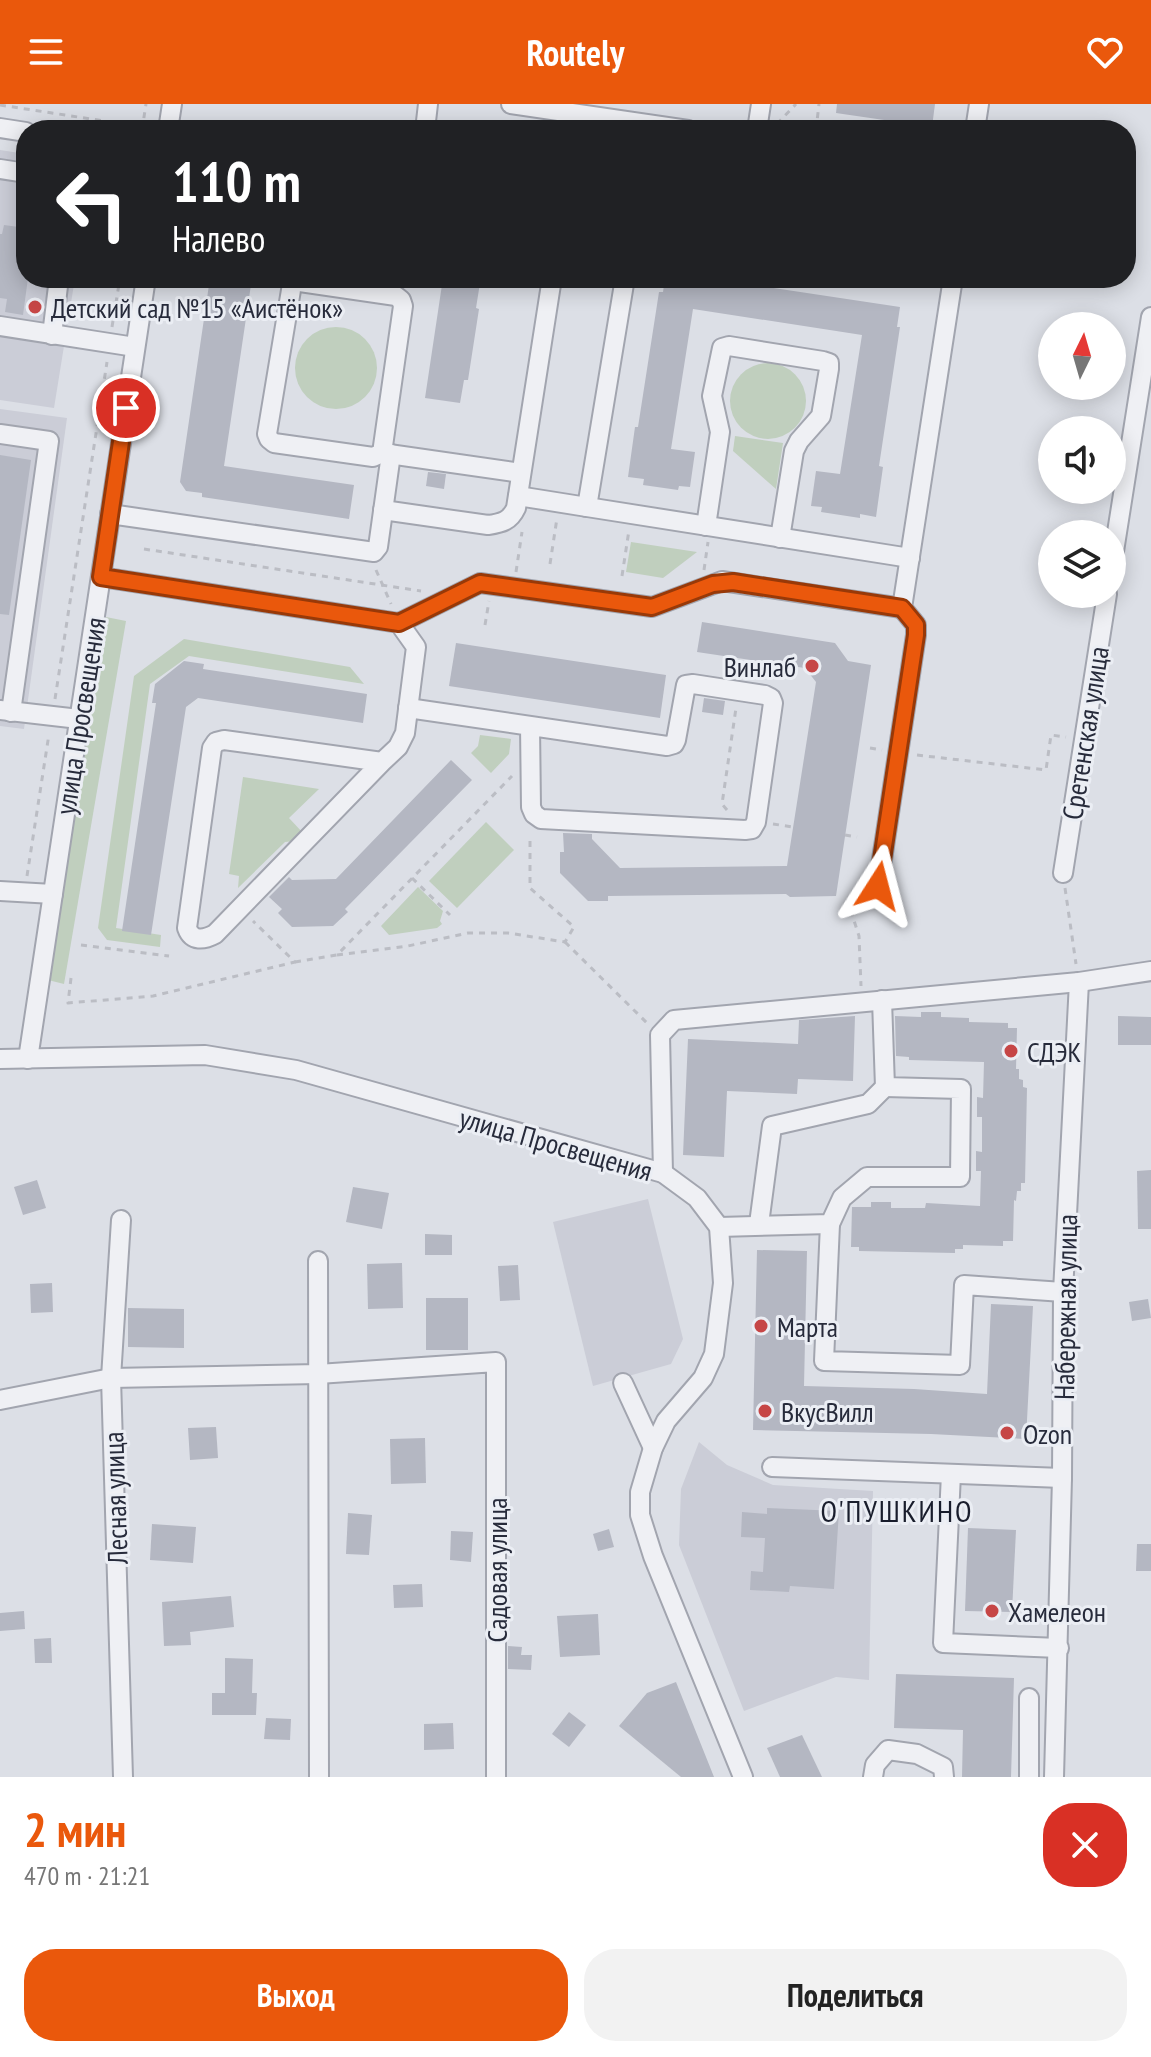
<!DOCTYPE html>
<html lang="ru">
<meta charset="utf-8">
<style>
body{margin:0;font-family:"PT Sans Narrow",sans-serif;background:#f2f2f2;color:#222;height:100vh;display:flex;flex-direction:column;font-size:30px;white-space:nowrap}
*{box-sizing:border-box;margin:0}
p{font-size:26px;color:#767676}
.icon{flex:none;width:44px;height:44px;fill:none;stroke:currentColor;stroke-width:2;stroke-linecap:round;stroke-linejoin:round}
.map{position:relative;height:1673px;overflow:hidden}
.details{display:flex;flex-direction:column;background:#fff;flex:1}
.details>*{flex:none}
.guide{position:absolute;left:16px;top:16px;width:1120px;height:168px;border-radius:32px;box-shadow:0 4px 20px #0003;background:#202124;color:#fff;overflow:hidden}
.needle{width:52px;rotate:5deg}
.fabs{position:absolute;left:1038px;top:208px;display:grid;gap:16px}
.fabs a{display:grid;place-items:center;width:88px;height:88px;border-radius:50%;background:#fff;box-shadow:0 4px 20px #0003;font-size:40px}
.pin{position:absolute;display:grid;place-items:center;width:68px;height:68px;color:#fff;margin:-34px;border:4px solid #fff;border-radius:50%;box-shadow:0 2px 8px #0007}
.me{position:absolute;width:88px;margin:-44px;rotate:9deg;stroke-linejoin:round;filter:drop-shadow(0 0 6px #0008)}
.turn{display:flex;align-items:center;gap:28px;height:168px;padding:0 24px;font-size:36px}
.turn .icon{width:104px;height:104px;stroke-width:2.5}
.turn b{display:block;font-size:56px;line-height:68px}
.round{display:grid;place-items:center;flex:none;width:84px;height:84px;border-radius:32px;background:#f2f2f2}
.overview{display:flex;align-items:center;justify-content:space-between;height:136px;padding:0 24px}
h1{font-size:48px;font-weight:800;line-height:60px;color:#ea580c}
.cta{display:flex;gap:16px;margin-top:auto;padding:16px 24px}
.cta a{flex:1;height:92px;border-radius:32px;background:#ea580c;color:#fff;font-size:32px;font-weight:800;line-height:92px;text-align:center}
.cta a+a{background:#f2f2f2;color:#222}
header{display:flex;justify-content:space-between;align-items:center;height:104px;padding:0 24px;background:#ea580c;color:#fff;font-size:36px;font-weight:800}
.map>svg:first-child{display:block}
.built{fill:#cbcdd7}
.green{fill:#c0cfbe}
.building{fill:#b4b7c2}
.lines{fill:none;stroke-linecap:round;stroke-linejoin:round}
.minor-casing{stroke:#a2a5af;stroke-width:22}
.path{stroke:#bbbdc4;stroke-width:3;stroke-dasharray:6 6;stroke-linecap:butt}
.minor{stroke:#eff0f4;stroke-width:18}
.route-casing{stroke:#983908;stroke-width:20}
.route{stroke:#ea580c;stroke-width:14}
.poi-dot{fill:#c64646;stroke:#ebeef4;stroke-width:3}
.labels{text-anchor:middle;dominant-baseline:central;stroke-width:6;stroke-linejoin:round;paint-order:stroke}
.poi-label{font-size:28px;fill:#272b3b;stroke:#ebeef4;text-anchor:start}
.street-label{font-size:28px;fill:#272b3b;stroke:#ebeef4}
.neighbourhood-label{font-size:30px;letter-spacing:2px;fill:#191d2c;stroke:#ebeef4}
</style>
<header><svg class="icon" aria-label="menu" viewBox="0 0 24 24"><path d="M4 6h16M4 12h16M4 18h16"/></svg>Routely<svg class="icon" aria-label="heart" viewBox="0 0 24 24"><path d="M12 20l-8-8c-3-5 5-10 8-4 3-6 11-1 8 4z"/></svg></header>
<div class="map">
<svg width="1151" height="1673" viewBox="0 0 1151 1673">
<rect width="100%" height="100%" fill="#dcdfe6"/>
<!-- built -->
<g class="built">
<polygon points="0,46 26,50 26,174 75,174 54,304 0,296"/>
<polygon points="0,305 67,314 24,625 0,622"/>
<polygon points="648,1095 683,1235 671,1260 593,1282 553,1118"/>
<polygon points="699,1338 727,1361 773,1381 873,1387 869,1576 836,1573 744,1607 679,1441 681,1385"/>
</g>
<!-- green -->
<g class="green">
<circle cx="336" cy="264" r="41"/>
<circle cx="768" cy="297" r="38"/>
<polygon points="735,332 783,339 776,385 733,347"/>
<polygon points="631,438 697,448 663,474 626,468"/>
<polygon points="106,513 126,517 64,880 48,876"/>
<polygon points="184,535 350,563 364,580 189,552 150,580 116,824 161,831 160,843 107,836 98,824 134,572"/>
<polygon points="480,631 511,635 509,650 491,669 471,649 478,642"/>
<polygon points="243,673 319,685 289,714 303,729 295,737 285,738 238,784 239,772 229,770"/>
<polygon points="486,718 514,746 457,804 429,777"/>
<polygon points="418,783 443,807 440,817 442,820 437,824 389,831 381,822"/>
</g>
<!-- building -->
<g class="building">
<polygon points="837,0 935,0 932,23 836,9"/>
<polygon points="4,121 26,124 26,174 28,174 23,211 5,208 7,195 0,194 0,130 2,130"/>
<polygon points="210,174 252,174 224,362 354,381 349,415 202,393 202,389 186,387 180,378"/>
<polygon points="443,174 477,174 476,178 480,179 476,204 479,205 468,276 464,276 460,299 425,294"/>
<polygon points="665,174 706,174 900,203 897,223 900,223 879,362 883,363 876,413 860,410 860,414 821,408 822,403 811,402 816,367 840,370 862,231 693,205 671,345 695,348 690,383 679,382 678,386 643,381 644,375 628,373 635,323 638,323 659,188 663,188"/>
<polygon points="0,351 31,356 9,511 0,510"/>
<polygon points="428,368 446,370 444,385 426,382"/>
<polygon points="702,518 835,539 848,557 871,561 836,792 790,793 786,790 608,792 608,797 588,797 560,769 560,748 564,748 563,729 592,730 592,735 620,764 787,762 816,578 805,564 697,548"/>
<polygon points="456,539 666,571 660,614 449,582"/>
<polygon points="184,557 204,560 203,565 367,590 363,619 198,594 186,603 151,831 122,827 156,599 152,599 155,580"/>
<polygon points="704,594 725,597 723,611 702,608"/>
<polygon points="451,656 472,676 345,805 348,808 333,822 292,823 278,809 282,805 269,793 289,773 292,776 336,775"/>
<polygon points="921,908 941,908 941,913 969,914 969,918 1008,919 1008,924 1017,924 1016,965 1019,965 1019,975 1023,976 1023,983 1027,984 1025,1079 1021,1079 1021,1087 1017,1087 1016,1097 1014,1096 1013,1137 1003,1137 1003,1142 963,1141 963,1145 955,1145 955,1149 859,1147 859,1143 851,1143 852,1103 871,1103 871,1098 891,1098 891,1104 925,1104 926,1099 980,1102 981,1067 976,1067 976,1047 982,1048 982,1013 977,1013 977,993 983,994 984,958 909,956 909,953 896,952 895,912 921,913"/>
<polygon points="855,912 853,977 798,975 797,990 727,987 724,1053 683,1051 688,935 798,940 799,916"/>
<polygon points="1118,912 1151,913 1151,941 1118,941"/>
<polygon points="1151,1066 1151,1125 1138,1125 1137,1067"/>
<polygon points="37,1076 46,1104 23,1111 14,1083"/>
<polygon points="353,1083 389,1089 382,1125 346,1118"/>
<polygon points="425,1130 452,1131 452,1151 425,1151"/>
<polygon points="757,1146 807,1147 804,1282 914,1285 987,1290 991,1200 1033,1202 1026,1335 931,1330 753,1326"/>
<polygon points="402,1159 403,1204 368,1205 367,1160"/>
<polygon points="518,1161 520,1196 500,1197 498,1162"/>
<polygon points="52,1179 53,1208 31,1209 30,1180"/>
<rect x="426" y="1194" width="42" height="52"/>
<polygon points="1148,1195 1151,1214 1132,1217 1129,1198"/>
<polygon points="128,1204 184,1205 184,1244 128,1243"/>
<polygon points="216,1323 218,1354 190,1356 188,1324"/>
<polygon points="425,1334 426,1379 391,1380 390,1335"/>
<polygon points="767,1404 839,1407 834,1485 790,1482 789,1488 750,1486 751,1467 763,1468 765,1434 741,1433 742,1408 767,1410"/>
<polygon points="348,1409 372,1411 369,1451 346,1450"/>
<polygon points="152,1420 196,1423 193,1459 150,1456"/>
<polygon points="968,1424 1016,1426 1012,1508 965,1507"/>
<polygon points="609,1425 614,1443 598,1447 593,1430"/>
<polygon points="451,1427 473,1428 471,1458 450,1456"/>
<polygon points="1137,1440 1151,1440 1151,1467 1136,1467"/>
<polygon points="422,1480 423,1503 394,1504 393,1481"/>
<polygon points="231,1492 234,1523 190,1528 191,1541 164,1542 162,1498"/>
<polygon points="24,1507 25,1525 0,1527 0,1509"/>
<polygon points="598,1510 600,1551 560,1553 557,1512"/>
<polygon points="51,1534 52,1559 35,1559 34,1535"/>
<polygon points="508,1542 522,1543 521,1551 532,1551 531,1566 508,1565"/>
<polygon points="225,1554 253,1555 252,1589 257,1589 256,1611 212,1611 212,1589 225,1589"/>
<polygon points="896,1570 1014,1574 1011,1673 962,1673 963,1626 894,1624"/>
<polygon points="676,1578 714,1673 681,1673 619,1622 647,1589"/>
<polygon points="569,1608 586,1621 569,1643 552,1630"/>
<polygon points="266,1614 291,1615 290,1636 264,1635"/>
<polygon points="453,1619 454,1645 424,1646 424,1620"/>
<polygon points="802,1631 822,1673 780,1673 767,1644"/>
</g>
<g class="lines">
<!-- minor casing -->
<g class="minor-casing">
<g id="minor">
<polyline points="511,0 688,26"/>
<polyline points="0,24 26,28"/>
<polyline points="168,26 172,0"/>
<polyline points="425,26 428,0"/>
<polyline points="757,26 761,0"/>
<polyline points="975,26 979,0"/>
<polyline points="0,65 26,69"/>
<polyline points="625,174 587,403 910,454"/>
<polyline points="0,222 135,243"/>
<polyline points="52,231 59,174"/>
<polyline points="0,330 49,337 11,608"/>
<polyline points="382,349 373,353 274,339 269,335 267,330 292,180 300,178 396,192 401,196 403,202 382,349 521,369"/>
<polyline points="518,392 587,403"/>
<path d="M383 406 488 421C502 419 510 417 516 404L552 174"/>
<polyline points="110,410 374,448 378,443 391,350"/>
<polyline points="706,422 720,328 712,292 722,244 729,242 823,257 829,259 829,265 821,312 799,337 794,347 780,434"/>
<polyline points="1112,460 1151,213"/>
<path d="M101 473 399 519 416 543 405 629 398 643 382 658 224 636 216 638 212 644 187 824C192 838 204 836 215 830L382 658"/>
<polyline points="399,519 480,479 652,503 722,477 902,504"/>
<polyline points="408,604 667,642 674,640 676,636 686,581 693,580 765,591 771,594 773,599 756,718 752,725 745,726 541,715 534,710 531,703 530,622"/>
<polyline points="0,606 79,615"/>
<polyline points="1063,769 1107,490"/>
<polyline points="878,782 916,531 916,521 902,504 953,174"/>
<polyline points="0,787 53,790"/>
<polyline points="0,955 205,951 296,966 663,1069 697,1094 719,1123 723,1179 714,1250 703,1274 666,1317 653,1344 640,1388 640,1411 653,1452 743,1673"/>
<polyline points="28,955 146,174"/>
<polyline points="663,1069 660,931 674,916 1079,878 1151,867"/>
<polyline points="121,1116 111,1274 123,1673"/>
<polyline points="759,1120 772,1022 868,1000 885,983"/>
<polyline points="830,1120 824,1257 960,1261 964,1181 1063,1188"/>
<polyline points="719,1123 830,1120 842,1094 867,1073 960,1073 961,985 885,983 882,896"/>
<polyline points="318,1157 319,1673"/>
<polyline points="623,1279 653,1344"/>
<polyline points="0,1296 111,1274 318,1270 496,1258 496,1673"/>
<polyline points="772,1363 1062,1374"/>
<polyline points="951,1370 943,1539 1059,1544"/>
<polyline points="873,1673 875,1661 888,1646 917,1650 943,1663 944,1673"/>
<polyline points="1029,1673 1029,1594"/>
<polyline points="1054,1673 1062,1374 1063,1188 1079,878"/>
</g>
</g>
<!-- path -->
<g class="path">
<polyline points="0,1 143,23"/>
<polyline points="777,20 796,0"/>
<polyline points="142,26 146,0"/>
<polyline points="816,26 819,0"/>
<polyline points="112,223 120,174"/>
<polyline points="144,445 421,487"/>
<polyline points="550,460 557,414"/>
<polyline points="376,466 391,500"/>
<polyline points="704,466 708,438"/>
<polyline points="516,468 522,428"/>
<polyline points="622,472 629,426"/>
<polyline points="485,521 489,497"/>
<polyline points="55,595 107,258"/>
<polyline points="870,644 882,646"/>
<polyline points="917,651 1046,666 1051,631 1066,633"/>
<polyline points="727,706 722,700 736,604"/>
<polyline points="773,720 793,723"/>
<polyline points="845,731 857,733"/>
<polyline points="27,772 49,630"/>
<polyline points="412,774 450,811"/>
<polyline points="1065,784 1076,860"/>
<polyline points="847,795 859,832 861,882"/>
<polyline points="565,838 648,920"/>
<polyline points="81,841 169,852"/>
<polyline points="337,851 408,842 468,829 508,829 565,838 574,823 530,784 530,731"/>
<polyline points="295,858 337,851 512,672"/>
<polyline points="71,874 68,899 153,892 295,858 253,817"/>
</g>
<!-- minor -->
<use href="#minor" class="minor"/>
</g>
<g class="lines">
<!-- route casing -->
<g class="route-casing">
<polyline id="route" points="126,304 101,473 399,519 480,479 652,503 713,480 733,478 902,504 916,521 916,531 878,782"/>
</g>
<!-- route -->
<use href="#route" class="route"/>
</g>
<!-- markers -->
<g class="poi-dot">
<circle cx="35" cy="203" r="8"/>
<circle cx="812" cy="562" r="8"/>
<circle cx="1011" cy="947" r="8"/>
<circle cx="761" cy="1222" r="8"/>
<circle cx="765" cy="1307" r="8"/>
<circle cx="1007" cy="1329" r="8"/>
<circle cx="992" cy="1507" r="8"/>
</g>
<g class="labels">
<!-- poi labels -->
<g class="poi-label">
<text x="51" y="203">Детский сад №15 «Аистёнок»</text>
<text x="796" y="562" text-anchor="end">Винлаб</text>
<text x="1027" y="947">СДЭК</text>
<text x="777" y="1222">Марта</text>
<text x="781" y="1307">ВкусВилл</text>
<text x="1023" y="1329">Ozon</text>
<text x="1008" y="1507">Хамелеон</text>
</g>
<!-- street labels -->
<g class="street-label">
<text transform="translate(80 612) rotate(-81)">улица Просвещения</text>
<text transform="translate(1085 629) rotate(-81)">Сретенская улица</text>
<text transform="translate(556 1040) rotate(16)">улица Просвещения</text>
<text transform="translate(1065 1203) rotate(-89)">Набережная улица</text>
<text transform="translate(115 1394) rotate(-92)">Лесная улица</text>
<text transform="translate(496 1466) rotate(-90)">Садовая улица</text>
</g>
<!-- neighbourhood labels -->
<g class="neighbourhood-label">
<text x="897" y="1406">О'ПУШКИНО</text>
</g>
</g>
</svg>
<div class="fabs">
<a><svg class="needle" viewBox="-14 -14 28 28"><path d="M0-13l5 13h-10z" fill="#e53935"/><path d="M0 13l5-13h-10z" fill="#767676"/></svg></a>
<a><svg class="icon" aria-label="sound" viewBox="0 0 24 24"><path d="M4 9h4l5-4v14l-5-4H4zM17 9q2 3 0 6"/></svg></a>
<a><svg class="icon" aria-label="layers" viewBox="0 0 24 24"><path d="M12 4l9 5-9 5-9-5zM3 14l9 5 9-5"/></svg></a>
</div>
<div class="pin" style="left:126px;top:304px;background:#d93025"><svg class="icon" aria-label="arrive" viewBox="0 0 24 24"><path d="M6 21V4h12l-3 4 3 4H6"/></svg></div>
<svg class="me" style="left:878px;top:782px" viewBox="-20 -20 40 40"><path d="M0-17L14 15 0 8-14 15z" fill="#ea580c" stroke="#fff" stroke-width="4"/></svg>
<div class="guide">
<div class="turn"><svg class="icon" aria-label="left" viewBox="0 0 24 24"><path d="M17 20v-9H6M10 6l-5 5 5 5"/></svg><div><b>110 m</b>Налево</div></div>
</div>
</div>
<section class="details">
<div class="overview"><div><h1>2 мин</h1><p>470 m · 21:21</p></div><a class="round" style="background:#d93025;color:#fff"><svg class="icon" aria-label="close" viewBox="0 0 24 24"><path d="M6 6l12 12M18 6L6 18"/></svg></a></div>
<div class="cta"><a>Выход</a><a>Поделиться</a></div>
</section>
